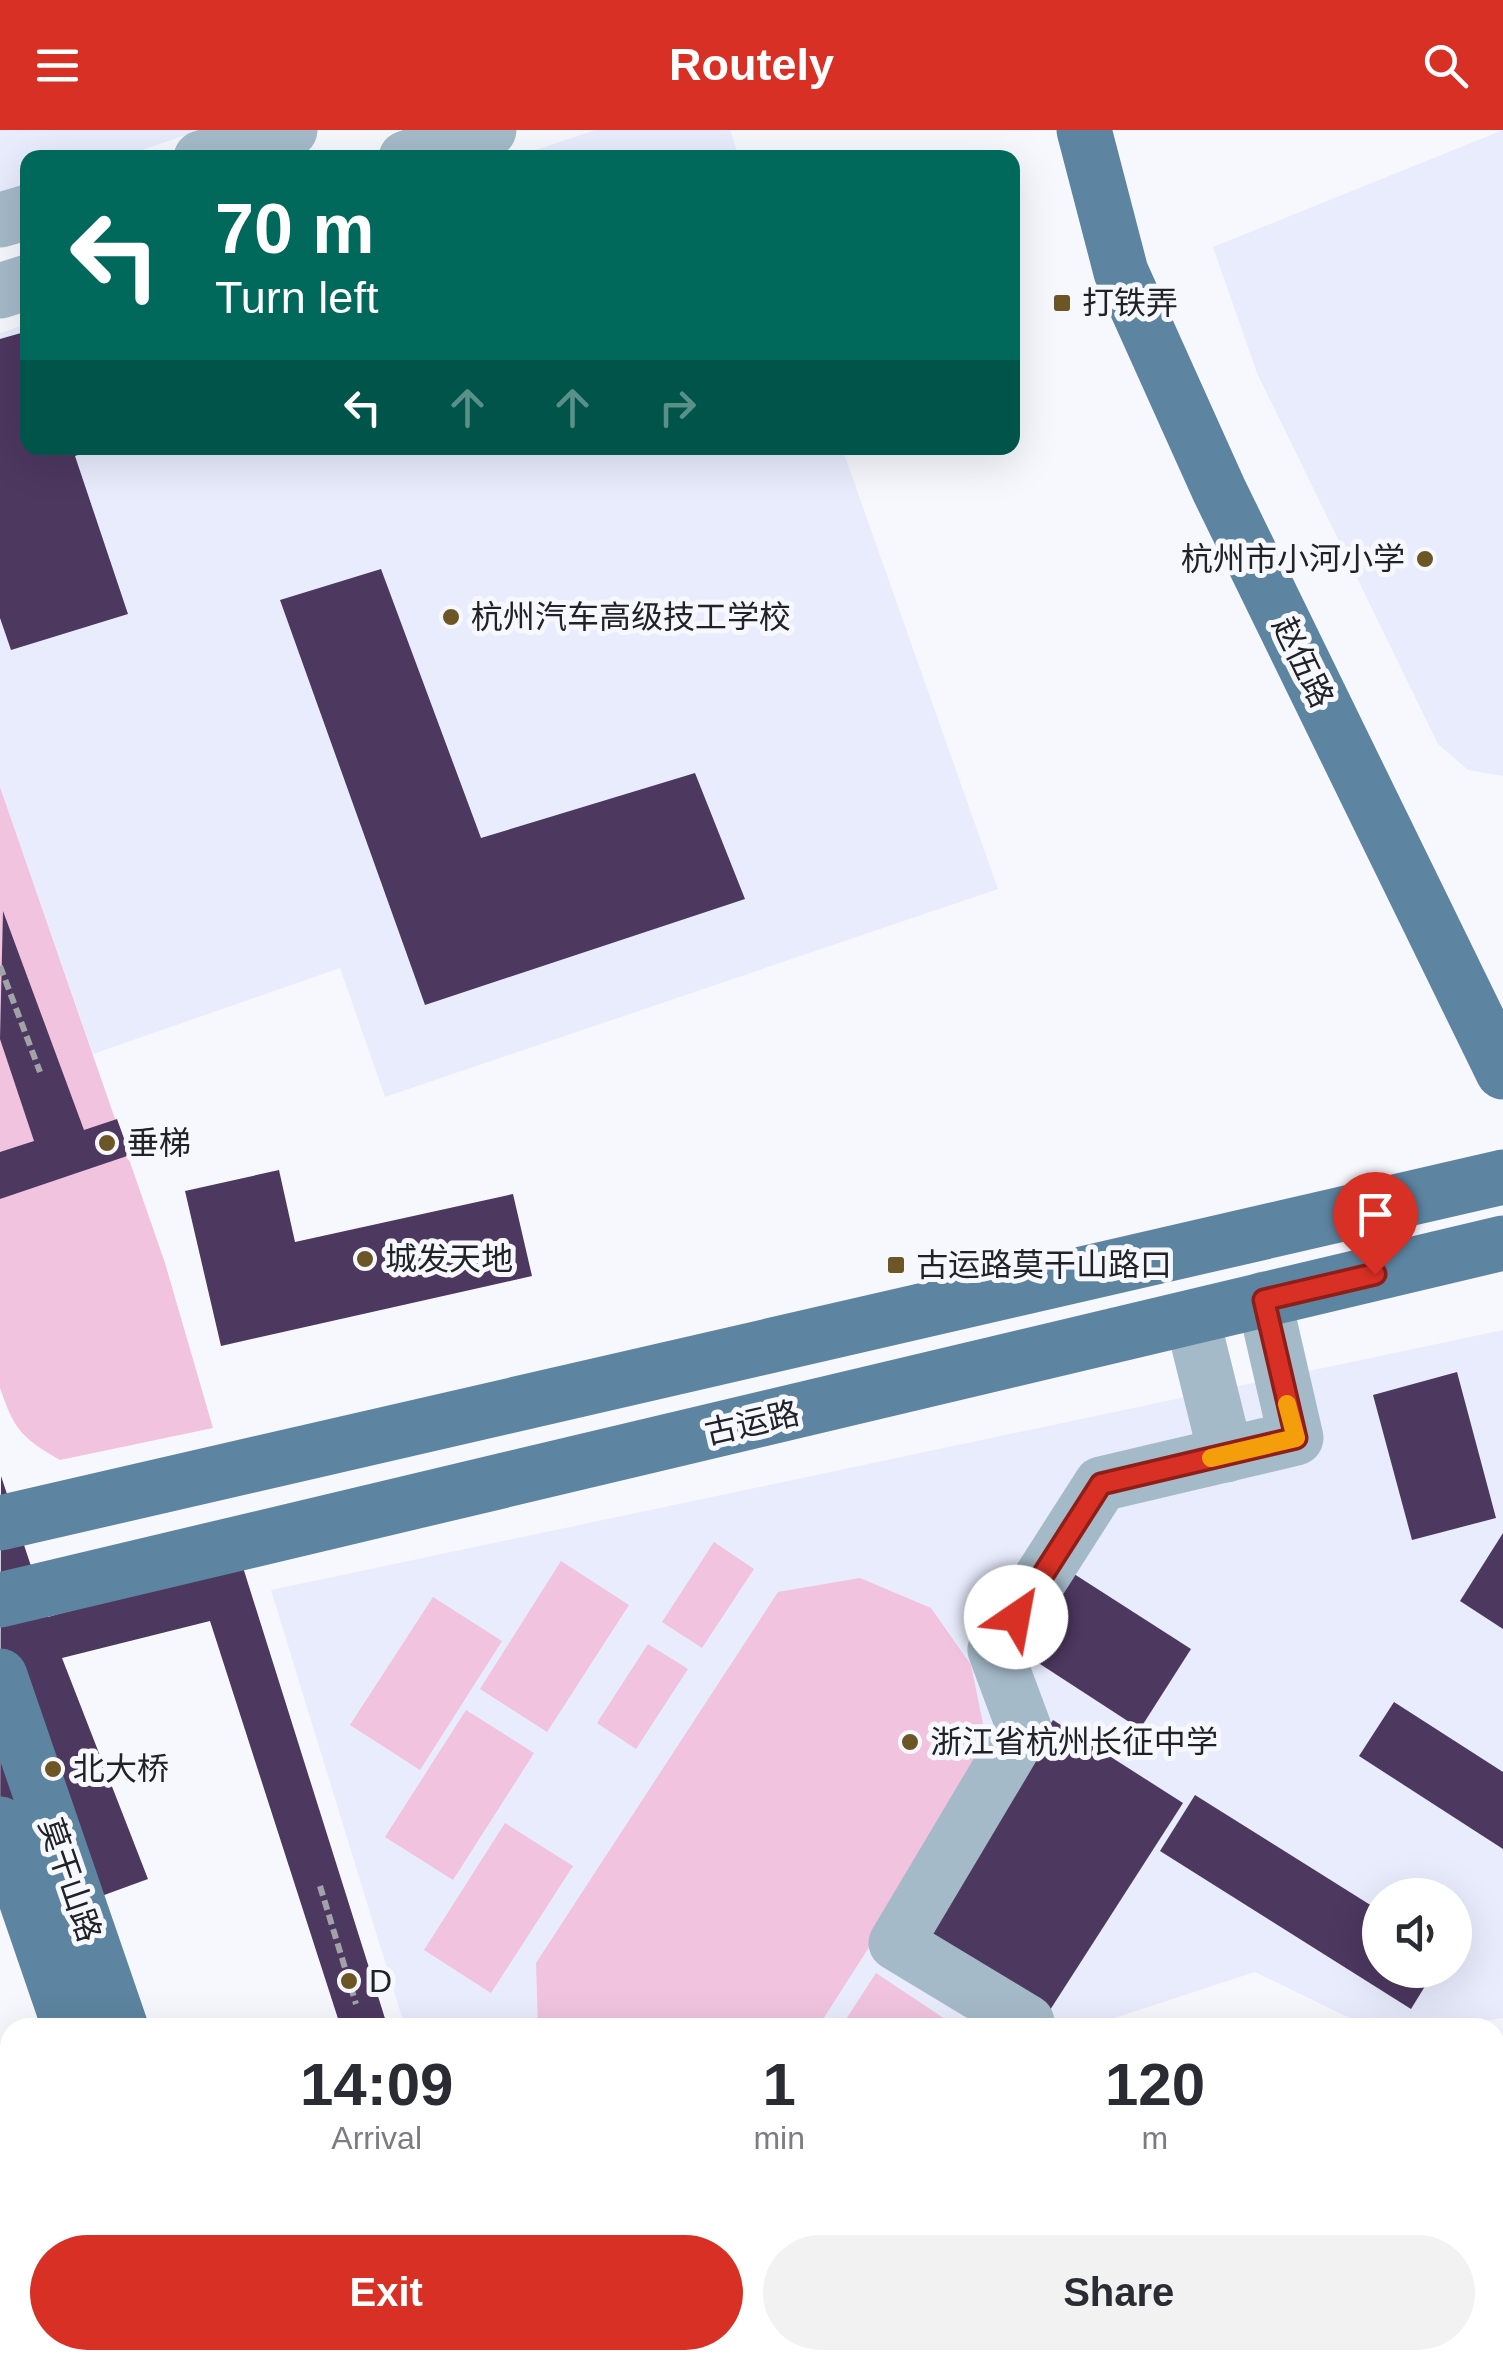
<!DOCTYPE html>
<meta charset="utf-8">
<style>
body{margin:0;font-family:Helvetica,"Noto Sans SC",sans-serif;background:#f2f2f3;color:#2b2b33;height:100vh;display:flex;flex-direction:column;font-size:38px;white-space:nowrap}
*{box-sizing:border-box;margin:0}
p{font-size:32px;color:#7c7c81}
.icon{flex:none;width:55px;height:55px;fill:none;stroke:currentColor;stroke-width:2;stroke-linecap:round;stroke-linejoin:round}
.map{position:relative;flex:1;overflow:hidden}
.side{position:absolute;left:0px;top:1888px;width:1505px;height:352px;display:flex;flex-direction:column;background:#fff;border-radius:30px 30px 0 0;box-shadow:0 10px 40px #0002}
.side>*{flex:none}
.hud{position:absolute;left:20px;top:20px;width:1000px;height:305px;border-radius:20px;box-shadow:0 10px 40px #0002;background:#00695c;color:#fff;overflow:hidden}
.buttons{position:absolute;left:1362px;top:1748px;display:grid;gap:20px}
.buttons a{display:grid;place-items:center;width:110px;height:110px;border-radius:50%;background:#fff;box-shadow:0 10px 40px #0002;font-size:50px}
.pin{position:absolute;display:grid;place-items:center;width:85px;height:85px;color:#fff;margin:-102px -42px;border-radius:50% 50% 50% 0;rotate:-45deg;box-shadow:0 0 10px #0007}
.pin .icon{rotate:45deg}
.me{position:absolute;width:110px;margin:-55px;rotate:33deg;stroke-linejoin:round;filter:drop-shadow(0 0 8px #0008)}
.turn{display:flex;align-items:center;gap:35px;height:210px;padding:0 30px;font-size:45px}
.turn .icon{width:130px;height:130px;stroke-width:2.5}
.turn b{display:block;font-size:70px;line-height:85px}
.lanes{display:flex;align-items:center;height:95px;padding:0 30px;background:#0003;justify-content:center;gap:50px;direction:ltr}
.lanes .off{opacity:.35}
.eta{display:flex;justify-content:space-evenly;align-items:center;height:170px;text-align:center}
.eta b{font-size:60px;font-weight:700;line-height:70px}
.action{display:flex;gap:20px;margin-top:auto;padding:20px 30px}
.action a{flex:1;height:115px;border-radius:60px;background:#d93025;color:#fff;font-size:40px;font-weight:700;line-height:115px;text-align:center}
.action a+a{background:#f2f2f3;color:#2b2b33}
header{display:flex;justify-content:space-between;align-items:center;height:130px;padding:0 30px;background:#d93025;color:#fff;font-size:45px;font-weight:700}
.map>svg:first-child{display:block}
.built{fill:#e8ecfd;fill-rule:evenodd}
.green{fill:#f1c3df}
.building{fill:#4d3860}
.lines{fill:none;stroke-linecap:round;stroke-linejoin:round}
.path{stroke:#a2a3a9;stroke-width:6;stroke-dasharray:10 5;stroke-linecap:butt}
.minor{stroke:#a5bac9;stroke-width:55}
.major{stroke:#5d84a0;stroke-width:55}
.route-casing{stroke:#8d1f18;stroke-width:25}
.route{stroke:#d93025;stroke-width:18}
.slow{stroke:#f59e0b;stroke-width:18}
.poi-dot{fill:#6d5626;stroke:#f7f8fe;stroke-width:4}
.labels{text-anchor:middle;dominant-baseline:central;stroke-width:10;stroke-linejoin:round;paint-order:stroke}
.poi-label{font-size:32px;fill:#212227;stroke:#f7f8fe;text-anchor:start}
.street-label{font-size:32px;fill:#212227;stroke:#f7f8fe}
</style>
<header><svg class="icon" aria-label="menu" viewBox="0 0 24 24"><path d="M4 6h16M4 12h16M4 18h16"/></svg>Routely<svg class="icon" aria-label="search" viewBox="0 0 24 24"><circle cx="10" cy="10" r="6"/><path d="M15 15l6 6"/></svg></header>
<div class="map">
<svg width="1503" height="2238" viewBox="0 0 1503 2238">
<rect width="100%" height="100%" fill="#f7f8fe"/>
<!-- built -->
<g class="built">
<polygon points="0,0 201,0 121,27 28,28 27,60 0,69"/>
<polygon points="595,0 730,0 739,27 515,27"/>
<polygon points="1503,0 1503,646 1468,640 1438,614 1257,243 1213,117"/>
<polygon points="27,194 28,318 842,318 998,759 385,967 340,838 93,924 0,657 0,203"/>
<path d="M1503 1200V1888L1437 1898 1368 1897 1255 1842 1087 1897H405L271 1460ZM1380 1765H1455V1840H1380Z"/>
</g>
<!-- green -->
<g class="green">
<path d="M0 657 165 1133 213 1298 60 1330C21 1308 14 1299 0 1258Z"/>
<polygon points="714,1412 754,1439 702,1518 662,1492"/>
<polygon points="561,1431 629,1475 547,1602 480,1559"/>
<polygon points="860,1448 931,1478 971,1535 990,1628 818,1897 538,1897 536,1833 778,1462"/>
<polygon points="433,1467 502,1511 420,1640 350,1595"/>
<polygon points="648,1514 688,1539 636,1619 597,1593"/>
<polygon points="466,1580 534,1623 453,1750 385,1707"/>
<polygon points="505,1693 573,1736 491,1863 424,1820"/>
<polygon points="876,1843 957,1897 841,1897"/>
</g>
<!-- building -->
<g class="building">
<polygon points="28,201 28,318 98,318 75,326 128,484 11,520 0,488 0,209"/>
<polygon points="381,439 481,708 695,643 745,769 425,875 280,470"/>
<polygon points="3,781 84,1000 117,989 130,1025 0,1069 0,1022 34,1011 0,909"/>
<polygon points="279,1040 295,1112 513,1064 532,1146 221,1216 185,1061"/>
<polygon points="1457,1242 1496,1388 1412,1410 1373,1265"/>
<polygon points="1,1346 48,1487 241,1431 388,1898 341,1898 210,1491 62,1528 148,1749 14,1798 0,1757"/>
<polygon points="1503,1403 1503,1499 1460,1471"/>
<polygon points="1071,1442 1191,1519 1140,1599 1020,1521"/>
<polygon points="1394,1572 1503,1642 1503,1719 1359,1626"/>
<polygon points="1053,1590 1183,1673 1050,1880 920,1796"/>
<polygon points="1195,1665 1380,1781 1380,1840 1435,1840 1411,1879 1160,1721"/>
<polygon points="1495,2197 1503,2203 1503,2238 1398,2238 1388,2230 1495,2230"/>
<polygon points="355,2230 425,2230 427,2238 358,2238"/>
<polygon points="937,2230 1088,2230 1098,2238 948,2238"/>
</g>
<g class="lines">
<!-- path -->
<g class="path">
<polyline points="0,836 40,942"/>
<polyline points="320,1756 356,1874"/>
</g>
<!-- minor -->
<g class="minor">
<polyline points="201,28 290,0"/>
<polyline points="406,28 489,0"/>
<polyline points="0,90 28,82"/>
<polyline points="0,161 28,152"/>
<polyline points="1192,1188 1226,1325"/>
<polyline points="1027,1892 896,1813 1024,1598 995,1520 1101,1354 1296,1308 1264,1169"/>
</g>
<!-- major -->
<g class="major">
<polyline points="1084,0 1121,142 1219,360 1503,942"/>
<polyline points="0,1393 1503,1047"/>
<polyline points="0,1470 1503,1113"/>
<polyline points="0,1546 121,1898"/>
<polyline points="0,1694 70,1898"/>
<polyline points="184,2230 186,2238"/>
<polyline points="235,2230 238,2238"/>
</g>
</g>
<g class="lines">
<!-- route casing -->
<g class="route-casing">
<polyline id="route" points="1016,1487 1101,1354 1296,1308 1264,1170 1375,1144"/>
</g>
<!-- route -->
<use href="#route" class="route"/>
<!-- slow -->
<polyline class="slow" points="1211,1328 1296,1308 1287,1274"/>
</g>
<!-- markers -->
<g class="poi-dot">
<rect x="1052" y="163" width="20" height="20" rx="5"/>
<circle cx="1425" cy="429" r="10"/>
<circle cx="451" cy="487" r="10"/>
<circle cx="107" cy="1013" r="10"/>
<circle cx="365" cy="1129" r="10"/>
<rect x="886" y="1125" width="20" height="20" rx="5"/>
<circle cx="910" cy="1612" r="10"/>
<circle cx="53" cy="1639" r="10"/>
<circle cx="349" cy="1851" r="10"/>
</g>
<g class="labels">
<!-- poi labels -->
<g class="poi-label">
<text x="1082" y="173">打铁弄</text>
<text x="1405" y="429" text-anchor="end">杭州市小河小学</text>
<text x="471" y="487">杭州汽车高级技工学校</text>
<text x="127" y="1013">垂梯</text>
<text x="385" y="1129">城发天地</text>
<text x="916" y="1135">古运路莫干山路口</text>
<text x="930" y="1612">浙江省杭州长征中学</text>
<text x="73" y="1639">北大桥</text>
<text x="369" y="1851">D</text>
</g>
<!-- street labels -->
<g class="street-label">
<text transform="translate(1303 532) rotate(64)">赵伍路</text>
<text transform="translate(752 1293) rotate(-13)">古运路</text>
<text transform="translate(70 1750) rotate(71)">莫干山路</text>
</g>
</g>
</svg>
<div class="buttons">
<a><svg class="icon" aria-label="sound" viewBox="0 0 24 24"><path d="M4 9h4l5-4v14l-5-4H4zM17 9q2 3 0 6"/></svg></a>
</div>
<div class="pin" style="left:1375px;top:1144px;background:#d93025"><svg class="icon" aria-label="arrive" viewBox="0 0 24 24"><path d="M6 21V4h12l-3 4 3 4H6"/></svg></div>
<svg class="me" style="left:1016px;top:1487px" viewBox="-20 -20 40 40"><circle r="19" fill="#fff"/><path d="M0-13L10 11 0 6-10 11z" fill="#d93025"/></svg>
<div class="hud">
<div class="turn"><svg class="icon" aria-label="left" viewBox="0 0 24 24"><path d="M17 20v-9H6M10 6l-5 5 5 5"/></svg><div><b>70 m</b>Turn left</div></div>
<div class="lanes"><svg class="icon" aria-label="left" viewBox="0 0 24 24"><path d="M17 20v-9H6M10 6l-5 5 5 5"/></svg><svg class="icon off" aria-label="ahead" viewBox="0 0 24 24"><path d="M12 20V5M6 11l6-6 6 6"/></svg><svg class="icon off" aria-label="ahead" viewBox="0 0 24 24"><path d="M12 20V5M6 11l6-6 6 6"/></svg><svg class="icon off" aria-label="right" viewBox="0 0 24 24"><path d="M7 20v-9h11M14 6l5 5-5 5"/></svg></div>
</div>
<section class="side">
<div class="eta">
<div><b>14:09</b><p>Arrival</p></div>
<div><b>1</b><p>min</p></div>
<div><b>120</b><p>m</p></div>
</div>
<div class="action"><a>Exit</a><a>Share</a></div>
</section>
</div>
